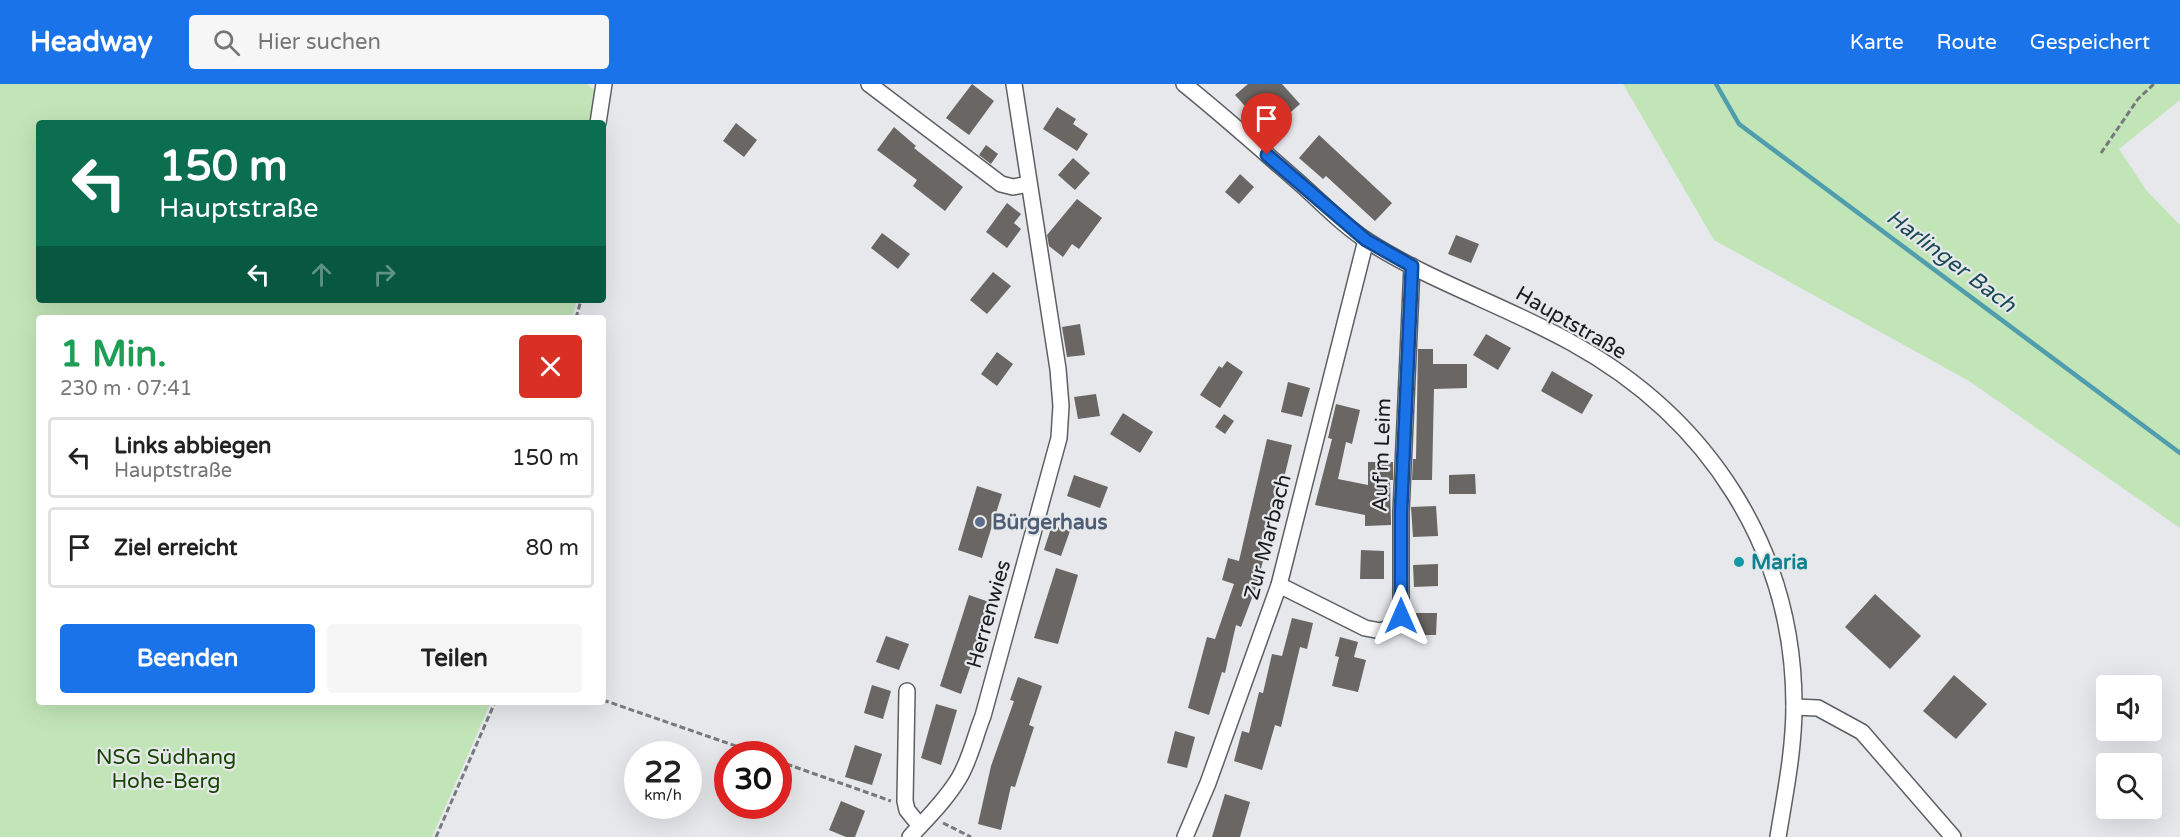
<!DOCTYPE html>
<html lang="de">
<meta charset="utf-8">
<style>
body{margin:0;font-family:"Varela Round",sans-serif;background:#f6f6f6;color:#222;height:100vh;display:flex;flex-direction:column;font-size:22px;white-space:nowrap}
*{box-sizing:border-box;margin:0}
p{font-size:20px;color:#767676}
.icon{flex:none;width:33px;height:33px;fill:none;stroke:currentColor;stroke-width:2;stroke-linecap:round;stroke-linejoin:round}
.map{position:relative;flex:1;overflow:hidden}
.sheet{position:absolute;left:36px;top:231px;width:570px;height:390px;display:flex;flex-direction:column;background:#fff;border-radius:6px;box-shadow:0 6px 24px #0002}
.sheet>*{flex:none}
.banner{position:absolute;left:36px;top:36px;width:570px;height:183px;border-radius:6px;box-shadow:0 6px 24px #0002;background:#0b6e4f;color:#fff;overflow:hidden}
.controls{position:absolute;left:2096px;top:591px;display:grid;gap:12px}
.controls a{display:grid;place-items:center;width:66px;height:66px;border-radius:6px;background:#fff;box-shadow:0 6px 24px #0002;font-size:30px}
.speed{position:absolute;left:624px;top:657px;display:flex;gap:12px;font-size:30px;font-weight:700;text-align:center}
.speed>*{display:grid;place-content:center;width:78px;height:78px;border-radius:50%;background:#fff;box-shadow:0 6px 24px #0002;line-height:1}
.speed small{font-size:15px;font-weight:400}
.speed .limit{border:9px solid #d22;background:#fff;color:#111}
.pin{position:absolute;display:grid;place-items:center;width:51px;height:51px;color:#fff;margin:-62px -26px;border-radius:50% 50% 50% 0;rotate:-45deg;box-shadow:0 0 6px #0007}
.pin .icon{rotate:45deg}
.me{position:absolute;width:66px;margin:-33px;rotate:0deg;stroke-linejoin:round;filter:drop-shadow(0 0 4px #0008)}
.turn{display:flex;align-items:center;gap:21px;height:126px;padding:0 24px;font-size:27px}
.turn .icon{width:78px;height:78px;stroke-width:2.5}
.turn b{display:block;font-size:42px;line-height:51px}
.lanes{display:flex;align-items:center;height:57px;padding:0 24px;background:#0003;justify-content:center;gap:30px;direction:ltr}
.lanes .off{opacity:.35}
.round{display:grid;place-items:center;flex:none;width:63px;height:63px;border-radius:6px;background:#f6f6f6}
.headline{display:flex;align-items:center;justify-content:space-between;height:102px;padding:0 24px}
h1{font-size:36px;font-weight:700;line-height:45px;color:#1e9e55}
.button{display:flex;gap:12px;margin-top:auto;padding:12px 24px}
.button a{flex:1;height:69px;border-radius:6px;background:#1a73e8;color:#fff;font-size:24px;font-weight:700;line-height:69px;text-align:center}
.button a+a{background:#f6f6f6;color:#222}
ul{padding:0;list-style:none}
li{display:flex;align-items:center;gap:18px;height:81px;margin:0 12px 9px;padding:0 12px;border:3px solid #e0e0e0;border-radius:6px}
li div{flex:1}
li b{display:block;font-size:22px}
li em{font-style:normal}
header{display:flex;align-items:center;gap:36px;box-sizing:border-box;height:84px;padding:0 30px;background:#1a73e8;color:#fff}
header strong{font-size:28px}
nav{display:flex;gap:33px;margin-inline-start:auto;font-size:21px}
.search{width:420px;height:54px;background:#f6f6f6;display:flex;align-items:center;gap:15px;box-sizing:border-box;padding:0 21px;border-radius:6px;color:#767676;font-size:22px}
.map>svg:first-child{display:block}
.green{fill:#c2e5b8}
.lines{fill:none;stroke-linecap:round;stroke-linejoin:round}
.stream{stroke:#509ead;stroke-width:4.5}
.building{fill:#696664}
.minor-casing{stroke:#5d6062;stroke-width:18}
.path{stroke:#77797b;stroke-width:3;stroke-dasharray:6 3;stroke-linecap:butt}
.minor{stroke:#fff;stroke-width:15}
.route-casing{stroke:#114b97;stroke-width:15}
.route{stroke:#1a73e8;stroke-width:10}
.service-dot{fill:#5c6f8a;stroke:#e6e8eb;stroke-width:2}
.culture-dot{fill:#0f9aa8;stroke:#e6e8eb;stroke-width:2}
.labels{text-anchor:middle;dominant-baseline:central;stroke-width:4.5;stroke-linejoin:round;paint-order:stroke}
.street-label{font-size:21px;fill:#191a1b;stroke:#e6e8eb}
.service-label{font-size:21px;font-weight:bold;fill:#4e5e75;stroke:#e6e8eb;text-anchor:start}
.culture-label{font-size:21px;font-weight:bold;fill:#0d838f;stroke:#e6e8eb;text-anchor:start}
.park-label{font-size:21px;fill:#164601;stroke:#e6e8eb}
.water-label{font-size:22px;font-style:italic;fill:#1a4b55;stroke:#e6e8eb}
</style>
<header>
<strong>Headway</strong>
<div class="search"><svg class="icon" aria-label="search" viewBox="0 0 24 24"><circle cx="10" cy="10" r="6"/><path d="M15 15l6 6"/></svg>Hier suchen</div>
<nav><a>Karte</a><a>Route</a><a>Gespeichert</a></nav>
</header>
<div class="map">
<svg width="2180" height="753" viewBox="0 0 2180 753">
<rect width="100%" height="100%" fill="#e6e8eb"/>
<!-- green -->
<g class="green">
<polygon points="0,0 587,0 597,8 594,39 39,39 39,216 577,216 572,234 39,234 39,618 491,618 432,753 0,753"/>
<polygon points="1623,0 2180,0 2180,16 2119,65 2147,107 2180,141 2180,444 1969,297 1714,156"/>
</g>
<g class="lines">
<!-- stream -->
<polyline class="stream" points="1716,0 1739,40 2180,369"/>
</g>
<!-- building -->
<g class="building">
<polygon points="972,0 994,17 969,51 946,34"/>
<polygon points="1248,0 1282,0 1300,20 1268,48 1235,11"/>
<polygon points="1057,23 1076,35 1073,40 1088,50 1077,67 1043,45"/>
<polygon points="736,39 757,56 744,73 723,57"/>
<polygon points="894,43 916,62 914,64 963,103 945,127 913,102 917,96 877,66"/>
<polygon points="1319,51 1392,119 1375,137 1326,92 1323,95 1299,74"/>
<polygon points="986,61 998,70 991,80 979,71"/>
<polygon points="1073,74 1090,89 1075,106 1058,91"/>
<polygon points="1240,90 1254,103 1239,120 1225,108"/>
<polygon points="1077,115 1102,134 1079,165 1072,160 1063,173 1049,162 1047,151"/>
<polygon points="1007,119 1021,130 1014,139 1021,145 1007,164 986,148"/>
<polygon points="882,149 910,170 898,185 871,164"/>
<polygon points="1456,151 1479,160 1471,179 1448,170"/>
<polygon points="993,188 1011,202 987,230 970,216"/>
<polygon points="1080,240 1085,271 1067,273 1062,243"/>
<polygon points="1486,250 1511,264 1498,286 1473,271"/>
<polygon points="1418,265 1433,265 1433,280 1467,280 1467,304 1434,305 1432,396 1412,396 1413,375 1416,375"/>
<polygon points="997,268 1013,280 997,302 981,290"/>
<polygon points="1227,277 1243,288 1220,324 1200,311 1219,282 1222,284"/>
<polygon points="1552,287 1593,311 1582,330 1541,307"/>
<polygon points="1288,298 1310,304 1302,333 1281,328"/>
<polygon points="1096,310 1100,332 1078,335 1074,313"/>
<polygon points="1336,320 1360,326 1352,360 1346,358 1338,395 1368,401 1368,378 1393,378 1393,396 1390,396 1391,441 1365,442 1365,431 1315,421 1332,355 1328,354"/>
<polygon points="1123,329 1153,348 1140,369 1110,350"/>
<polygon points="1224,330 1234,337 1225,350 1215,343"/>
<polygon points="1267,355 1292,361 1284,394 1280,393 1259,469 1265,470 1255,506 1241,543 1236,541 1225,589 1222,588 1209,631 1188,624 1207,553 1215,555 1234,500 1222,496 1228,474 1239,477"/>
<polygon points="1475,390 1476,410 1449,410 1449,391"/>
<polygon points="1074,391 1108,403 1100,424 1067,412"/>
<polygon points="977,402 1002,410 982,474 958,466"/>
<polygon points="1436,422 1438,452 1413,453 1411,423"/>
<polygon points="1052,441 1070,447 1061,472 1044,466"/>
<polygon points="1361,466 1384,467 1384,495 1360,495"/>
<polygon points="1438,480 1438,502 1414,503 1413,481"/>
<polygon points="1056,484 1078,491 1058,560 1034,554"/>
<polygon points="1875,510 1921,552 1890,585 1845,543"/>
<polygon points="969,511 992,519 961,610 940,602"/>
<polygon points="1416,529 1437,529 1436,551 1416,551"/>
<polygon points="1292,534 1313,539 1307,565 1300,563 1281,643 1275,641 1262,686 1234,677 1242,647 1249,649 1259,608 1263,609 1272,570 1282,572"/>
<polygon points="886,552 909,560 899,586 876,578"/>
<polygon points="1340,553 1358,558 1354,573 1366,576 1358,608 1332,602 1339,573 1335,572"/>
<polygon points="1954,591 1987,620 1956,655 1923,627"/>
<polygon points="1018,593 1042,602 1029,641 1034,643 1015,703 1011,702 1001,746 978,740 991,682 1014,617 1010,616"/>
<polygon points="872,601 891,607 883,635 864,629"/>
<polygon points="936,620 957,626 941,681 921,674"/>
<polygon points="1175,647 1195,653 1187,684 1167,679"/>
<polygon points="855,661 882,670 872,701 845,693"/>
<polygon points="1225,710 1250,718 1240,753 1212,753"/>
<polygon points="841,717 865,727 855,753 846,753 829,746"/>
</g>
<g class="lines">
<!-- minor casing -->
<g class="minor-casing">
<g id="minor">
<polyline points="869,0 1001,100 1013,103 1029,100"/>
<path d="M1184 0C1225 33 1264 68 1304 103 1325 122 1345 143 1369 158 1432 198 1506 222 1572 259 1708 334 1794 464 1794 622 1794 666 1785 710 1778 753"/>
<polyline points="598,39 604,0"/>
<polyline points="1279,501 1365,544 1381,547 1397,540 1401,533 1401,428 1412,182"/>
<polyline points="907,607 905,717 907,726 920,742"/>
<polyline points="1794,623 1818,624 1862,648 1953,753"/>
<path d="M910 753C927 734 946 716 959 694 970 676 975 652 983 632L1059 354 1061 322 1058 285 1014 0"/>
<polyline points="1185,753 1208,699 1279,501 1366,156"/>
</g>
</g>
<!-- path -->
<g class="path">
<polyline points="2101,69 2138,15 2154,0"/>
<polyline points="576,234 581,216"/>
<polyline points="603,616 759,670"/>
<polyline points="778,677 891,717"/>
<polyline points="943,739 971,753"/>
<polyline points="436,753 495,618"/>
</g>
<!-- minor -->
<use href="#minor" class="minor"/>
</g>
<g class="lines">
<!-- route casing -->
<g class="route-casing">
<polyline id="route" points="1267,71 1366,156 1412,182 1401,428 1401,532"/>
</g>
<!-- route -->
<use href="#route" class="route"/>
</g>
<!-- markers -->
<circle class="service-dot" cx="980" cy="438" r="6"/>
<circle class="culture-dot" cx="1739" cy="478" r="6"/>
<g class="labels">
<!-- street labels -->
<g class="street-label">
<text transform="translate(1571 239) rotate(30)">Hauptstraße</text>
<text transform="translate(1382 371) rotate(-88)">Auf'm Leim</text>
<text transform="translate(1268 453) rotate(-75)">Zur Marbach</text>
<text transform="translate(989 530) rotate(-74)">Herrenwies</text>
</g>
<!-- service labels -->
<g class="service-label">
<text x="992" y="438">Bürgerhaus</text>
</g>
<!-- culture labels -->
<g class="culture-label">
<text x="1751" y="478">Maria</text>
</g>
<!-- park labels -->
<g class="park-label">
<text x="166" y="673">NSG Südhang<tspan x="166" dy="24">Hohe-Berg</tspan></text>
</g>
<!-- water labels -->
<g class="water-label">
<text transform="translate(1951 177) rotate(37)">Harlinger Bach</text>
</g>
</g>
</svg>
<div class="controls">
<a><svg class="icon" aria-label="sound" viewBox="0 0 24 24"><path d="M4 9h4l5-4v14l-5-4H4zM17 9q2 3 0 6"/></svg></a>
<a><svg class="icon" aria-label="search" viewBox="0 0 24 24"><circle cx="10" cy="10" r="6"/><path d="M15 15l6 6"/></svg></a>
</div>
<div class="speed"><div>22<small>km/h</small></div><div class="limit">30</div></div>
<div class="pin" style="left:1267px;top:71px;background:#d93025"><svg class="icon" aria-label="arrive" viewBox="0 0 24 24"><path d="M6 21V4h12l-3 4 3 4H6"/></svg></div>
<svg class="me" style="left:1401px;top:532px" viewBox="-20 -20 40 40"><path d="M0-17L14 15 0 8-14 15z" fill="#1a73e8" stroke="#fff" stroke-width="4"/></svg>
<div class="banner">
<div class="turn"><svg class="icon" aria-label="left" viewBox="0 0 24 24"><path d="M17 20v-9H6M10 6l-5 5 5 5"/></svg><div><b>150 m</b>Hauptstraße</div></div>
<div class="lanes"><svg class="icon" aria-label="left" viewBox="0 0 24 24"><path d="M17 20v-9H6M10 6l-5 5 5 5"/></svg><svg class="icon off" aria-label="ahead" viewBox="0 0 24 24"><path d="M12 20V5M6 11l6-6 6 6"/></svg><svg class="icon off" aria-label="right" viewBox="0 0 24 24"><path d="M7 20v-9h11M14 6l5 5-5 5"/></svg></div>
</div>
<section class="sheet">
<div class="headline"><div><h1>1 Min.</h1><p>230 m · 07:41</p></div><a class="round" style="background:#d93025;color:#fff"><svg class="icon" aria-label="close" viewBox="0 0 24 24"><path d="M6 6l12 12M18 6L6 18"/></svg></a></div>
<ul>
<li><svg class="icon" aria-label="left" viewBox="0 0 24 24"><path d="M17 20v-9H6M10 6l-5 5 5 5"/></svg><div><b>Links abbiegen</b><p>Hauptstraße</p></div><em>150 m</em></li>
<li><svg class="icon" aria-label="arrive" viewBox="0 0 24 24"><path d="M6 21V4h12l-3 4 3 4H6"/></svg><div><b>Ziel erreicht</b></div><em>80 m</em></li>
</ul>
<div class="button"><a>Beenden</a><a>Teilen</a></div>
</section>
</div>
